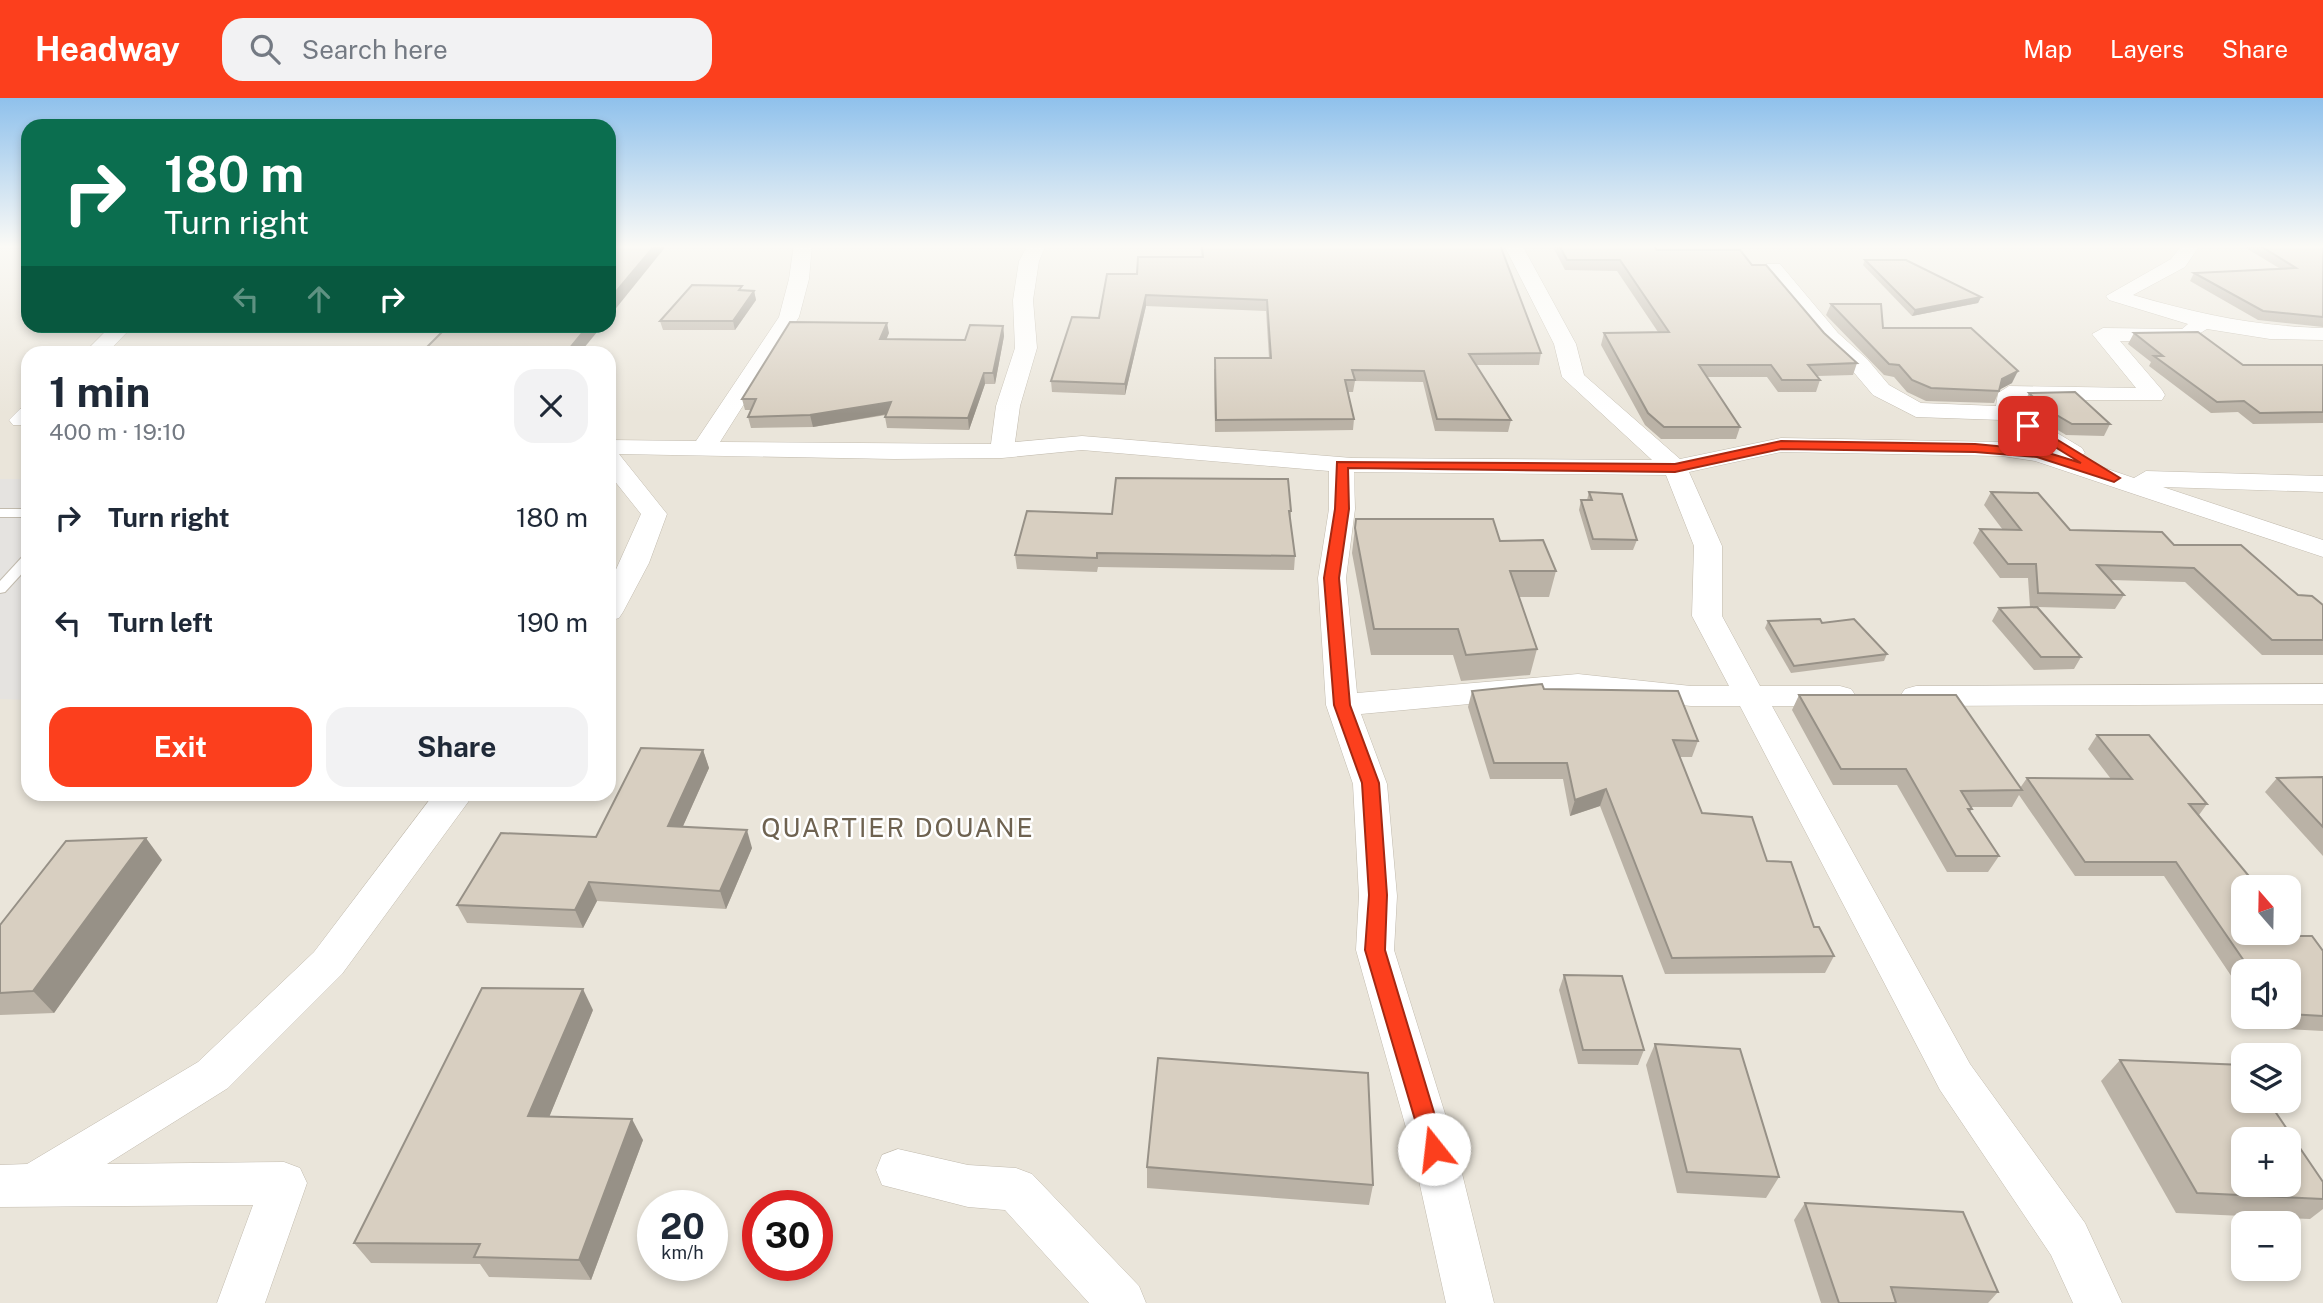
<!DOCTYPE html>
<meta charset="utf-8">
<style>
body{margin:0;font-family:"Public Sans",sans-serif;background:#f2f2f3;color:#1f2937;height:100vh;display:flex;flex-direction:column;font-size:26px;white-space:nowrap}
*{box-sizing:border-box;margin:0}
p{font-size:23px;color:#747a83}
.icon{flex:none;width:38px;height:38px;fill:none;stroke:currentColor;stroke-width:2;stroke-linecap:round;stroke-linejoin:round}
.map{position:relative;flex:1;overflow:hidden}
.sheet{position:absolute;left:21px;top:248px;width:595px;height:455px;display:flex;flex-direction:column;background:#fff;border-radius:21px;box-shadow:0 4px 10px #0003}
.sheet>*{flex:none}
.guide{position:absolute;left:21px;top:21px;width:595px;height:214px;border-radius:21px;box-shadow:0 4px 10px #0003;background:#0b6e4f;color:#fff;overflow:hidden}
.needle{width:46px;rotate:340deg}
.fabs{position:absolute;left:2231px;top:777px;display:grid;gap:14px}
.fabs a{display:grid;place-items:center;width:70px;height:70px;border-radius:14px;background:#fff;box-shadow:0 4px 10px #0003;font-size:35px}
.speed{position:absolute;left:637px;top:1092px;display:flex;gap:14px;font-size:35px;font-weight:700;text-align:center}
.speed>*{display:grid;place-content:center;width:91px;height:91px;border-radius:50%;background:#fff;box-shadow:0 4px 10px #0003;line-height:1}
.speed small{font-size:18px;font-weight:400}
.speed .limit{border:10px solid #d22;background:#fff;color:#111}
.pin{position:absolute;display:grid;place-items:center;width:60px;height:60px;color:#fff;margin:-30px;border-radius:14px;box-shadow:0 4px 10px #0006}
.me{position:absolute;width:77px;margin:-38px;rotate:344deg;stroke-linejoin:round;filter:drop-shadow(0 0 5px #0008)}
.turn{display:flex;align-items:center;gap:24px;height:147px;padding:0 28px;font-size:32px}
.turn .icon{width:91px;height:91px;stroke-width:2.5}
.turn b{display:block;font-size:49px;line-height:60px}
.lanes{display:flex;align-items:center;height:66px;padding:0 28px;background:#0003;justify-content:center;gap:35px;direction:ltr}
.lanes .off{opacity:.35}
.round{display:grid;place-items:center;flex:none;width:74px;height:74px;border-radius:21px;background:#f2f2f3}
.summary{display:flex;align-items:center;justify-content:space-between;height:119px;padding:0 28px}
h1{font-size:42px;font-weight:700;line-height:52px}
.button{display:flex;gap:14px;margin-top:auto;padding:14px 28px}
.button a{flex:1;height:80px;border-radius:21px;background:#fc3f1d;color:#fff;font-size:28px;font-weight:700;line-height:80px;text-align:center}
.button a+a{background:#f2f2f3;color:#1f2937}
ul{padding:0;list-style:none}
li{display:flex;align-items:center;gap:21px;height:105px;padding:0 28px}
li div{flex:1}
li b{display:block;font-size:26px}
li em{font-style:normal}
header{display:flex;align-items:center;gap:42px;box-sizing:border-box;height:98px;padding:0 35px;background:#fc3f1d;color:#fff}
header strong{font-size:33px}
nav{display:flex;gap:38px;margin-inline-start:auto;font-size:24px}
.search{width:490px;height:63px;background:#f2f2f3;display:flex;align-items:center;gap:18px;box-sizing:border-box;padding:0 24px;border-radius:21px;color:#747a83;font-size:26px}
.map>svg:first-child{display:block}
.residential{fill:#eae5da;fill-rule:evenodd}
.parking{fill:#e5e3e0}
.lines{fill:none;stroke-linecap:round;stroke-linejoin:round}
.lane-casing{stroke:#c2bbae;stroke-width:2}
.street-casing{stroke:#c2bbae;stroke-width:1}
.lane{fill:#fff;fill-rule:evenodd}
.street{fill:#fff;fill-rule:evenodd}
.wall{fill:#bab2a6}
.shaded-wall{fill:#979187}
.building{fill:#d8cfc1;stroke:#979187;stroke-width:2;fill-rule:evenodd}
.route{fill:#fc3f1d;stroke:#a42913;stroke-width:2}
.labels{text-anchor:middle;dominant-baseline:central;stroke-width:5;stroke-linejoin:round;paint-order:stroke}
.neighbourhood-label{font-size:26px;letter-spacing:2px;fill:#6e6250;stroke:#fff}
</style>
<header>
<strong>Headway</strong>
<div class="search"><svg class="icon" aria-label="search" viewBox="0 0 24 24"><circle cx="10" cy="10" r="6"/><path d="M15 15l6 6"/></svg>Search here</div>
<nav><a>Map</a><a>Layers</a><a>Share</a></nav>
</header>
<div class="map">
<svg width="2323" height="1205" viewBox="0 0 2323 1205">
<rect width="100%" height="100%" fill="#f6f3ec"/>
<!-- residential -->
<path class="residential" d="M0 147H28V228H609V147H2323V1205H0ZM28 256H609V696H28ZM2244 789H2289V835H2244ZM2244 873H2289V919H2244ZM2244 957H2289V1003H2244ZM2244 1041H2289V1087H2244ZM653 1108H712V1167H653ZM758 1108H817V1167H758ZM2244 1125H2289V1171H2244Z"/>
<!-- parking -->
<polygon class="parking" points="0,381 28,381 28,602 0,601"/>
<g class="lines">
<!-- lane casing -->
<g class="lane-casing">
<g id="lane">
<rect x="0" y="411" width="28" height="8"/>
<polygon points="28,457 28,469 5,494 0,495 0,483 23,458"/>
</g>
</g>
<!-- street casing -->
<g class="street-casing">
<g id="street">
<path d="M794 147H812L809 181 799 219 720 344 991 346 996 308 1015 250 1013 202 1019 163 1028 147H1046L1039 163 1033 202 1037 250 1020 308 1015 344 1082 338 1352 360 1652 362 1562 279 1554 246 1504 147H1522L1576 246 1584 277 1680 361 1781 340 2002 344 2051 352 2002 322 1916 319 1873 297 1851 271 1822 245 1766 174 1763 170 1766 166H1780L1838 235 1867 261 1889 287 1921 305 1996 308 1998 295 2009 288 2136 290 2092 236 2103 230 2182 231 2188 226 2109 202 2106 198 2171 161 2182 147H2200L2185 169 2133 197C2199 216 2254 228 2323 230V242L2270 241 2207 231 2187 243H2120L2162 292 2165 297 2162 302H2020L2019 312 2082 350 2085 355 2078 361 2134 380 2146 373 2323 378V394L2163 389 2323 442V459L2035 363 2002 358 1781 354 1689 374 1722 448V518L1760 588H1840L1851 591 1856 598 1851 605 1840 608H1772L1970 966 2085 1125 2122 1205H2073L2051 1157 1940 992 1740 608H1691L1578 596 1361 616 1387 686 1397 798 1394 852 1456 1051 1494 1205H1446L1412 1051 1356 852 1359 798 1353 686 1326 607 1318 480 1329 411V373L1082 352 1002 360 894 361 619 356 667 416 649 465 623 514 619 520 609 523V487L641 416 609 376V342L696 343 779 219 789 181ZM1354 374 1666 377 1694 448 1692 518 1729 588H1691L1578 576 1357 595 1346 480 1355 411Z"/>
<polygon points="111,228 133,228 106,256 83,256"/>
<polygon points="28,309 28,327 13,327 9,322 20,311"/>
<polygon points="2323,586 2323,606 1916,608 1905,605 1900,598 1905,591 1916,588"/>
<polygon points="434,696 474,696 342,876 228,990 107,1066 284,1064 300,1070 307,1085 265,1205 217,1205 253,1107 0,1109 0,1067 27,1066 198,964 314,854"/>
<polygon points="898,1051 968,1067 1016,1070 1032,1076 1139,1188 1146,1205 1089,1205 1005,1112 968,1109 882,1087 876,1072 882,1057"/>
</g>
</g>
<!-- lane -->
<use href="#lane" class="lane"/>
<!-- street -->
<use href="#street" class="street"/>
</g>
<!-- wall -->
<g class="wall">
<polygon points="1200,147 1500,147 1541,255 1539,267 1476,267 1511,322 1508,334 1435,333 1423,284 1355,283 1353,294 1348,294 1354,321 1353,332 1215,334 1214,271 1269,260 1266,213 1146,208 1125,297 1052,294 1051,283 1099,220 1137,176 1202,159"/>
<polygon points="1552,147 1653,147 1657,152 1752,167 1857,265 1853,277 1817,278 1820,282 1816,294 1778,294 1767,279 1707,279 1740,329 1736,341 1661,341 1645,327 1601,247 1604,235 1658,234 1617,173 1565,172"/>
<polygon points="2241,147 2323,147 2323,229 2258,222 2190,183 2194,175 2279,170"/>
<polygon points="1865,162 1981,199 1978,205 1912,218 1863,167"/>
<polygon points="743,192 754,193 756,202 735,232 663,232 660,223"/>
<polygon points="1831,206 1883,230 2012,285 2000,291 1994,305 1926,303 1907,294 1894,279 1884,277 1826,217"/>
<polygon points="1003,228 1004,238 995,286 985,286 969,332 887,330 885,319 886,317 813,329 751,330 748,319 751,312 745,312 742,301 889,235 886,241 965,242"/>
<polygon points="2134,235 2243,267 2323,267 2323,325 2253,326 2238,314 2211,315 2149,268 2151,264 2128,246"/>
<polygon points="2029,295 2110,326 2104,338 2066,337 2038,320 2023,307"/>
<polygon points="1589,394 1637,442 1633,452 1591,452 1579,412 1581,402 1587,402"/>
<polygon points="1991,394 2070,432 2174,447 2323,507 2323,557 2262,557 2185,484 2110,482 2124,497 2115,511 2038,509 2081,559 2074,571 2034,572 1992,523 1999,510 2030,509 2028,480 2000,480 1973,445 1980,431 2003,432 1984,407"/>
<polygon points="1291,413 1290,424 1295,458 1294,472 1098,469 1097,474 1017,471 1015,457 1112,416"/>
<polygon points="1356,421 1500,443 1556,473 1549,499 1519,499 1537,551 1530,577 1461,583 1453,557 1371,557 1352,455"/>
<polygon points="1768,523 1822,525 1887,556 1884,563 1791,575 1765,530"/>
<polygon points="1544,591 1698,643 1692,659 1679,659 1702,715 1767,763 1814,829 1834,858 1825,875 1665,876 1600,708 1570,718 1563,681 1490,681 1468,609 1472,593"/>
<polygon points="1799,597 2020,690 2027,680 2111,681 2088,651 2097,637 2207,706 2199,717 2298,838 2323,853 2323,933 2266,930 2258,919 2289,919 2289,873 2244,873 2244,897 2164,778 2075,778 2019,697 2012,709 1970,709 1972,711 1970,714 1999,758 1988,774 1947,774 1897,687 1833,687 1792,612"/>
<polygon points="703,652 709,670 683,728 752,750 726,811 597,803 583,830 467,825 457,807 596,739"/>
<polygon points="2323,679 2323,758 2265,694 2277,680"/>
<polygon points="162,762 54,915 0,917 0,827"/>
<polygon points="1564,877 1644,952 1638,967 1578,966 1559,892"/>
<polygon points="593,912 549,1019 643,1042 591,1182 489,1179 480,1166 371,1165 354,1145"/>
<polygon points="1655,946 1779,1079 1766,1100 1677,1095 1646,967"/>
<polygon points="2120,962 2323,1084 2323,1111 2310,1121 2176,1115 2101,983"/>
<polygon points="1147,1069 1373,1087 1369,1107 1147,1090"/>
<polygon points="1805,1105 1998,1194 1988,1205 1821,1205 1794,1122"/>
</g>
<!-- shaded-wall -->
<g class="shaded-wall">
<polygon points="655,147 667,147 609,219 609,202"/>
<polygon points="754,193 756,202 735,232 733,223"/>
<polygon points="1146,197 1146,208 1125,297 1125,286"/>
<polygon points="1981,199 1978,205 1912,218 1915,212"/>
<polygon points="887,225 889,235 882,252 880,241"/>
<polygon points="588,228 602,228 579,256 565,256"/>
<polygon points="1003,228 1004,238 995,286 993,275"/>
<polygon points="2018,273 2012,285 1997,293 2002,281"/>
<polygon points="984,275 985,286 969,332 968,320"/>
<polygon points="891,304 893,315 813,329 810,317"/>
<polygon points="703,652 709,670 675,746 668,728"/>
<polygon points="1606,691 1600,708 1570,718 1575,702"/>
<polygon points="747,732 752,750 726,811 720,793"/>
<polygon points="146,740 162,762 54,915 33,893"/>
<polygon points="589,784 597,803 583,830 575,812"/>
<polygon points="583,891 593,912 541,1039 528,1018"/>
<polygon points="632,1021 643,1042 591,1182 579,1162"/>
</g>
<!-- building -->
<g class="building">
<polygon points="609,147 655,147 609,202"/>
<polygon points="1202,147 1500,147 1541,255 1469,256 1511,322 1437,321 1424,273 1352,272 1355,282 1345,282 1354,321 1216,322 1215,260 1271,260 1267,202 1146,197 1125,286 1051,283 1072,219 1099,220 1107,176 1137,176 1138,159 1203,159"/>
<polygon points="1559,147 1653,147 1657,152 1740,152 1752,167 1766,167 1824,235 1857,265 1808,267 1820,282 1782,282 1771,267 1699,267 1740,329 1664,329 1648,315 1604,235 1669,234 1620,162 1567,162"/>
<polygon points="2259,147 2323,147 2323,219 2263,213 2194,175 2296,170"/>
<polygon points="1865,162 1906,162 1981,199 1915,212"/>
<polygon points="692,187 742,188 739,192 754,193 733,223 660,223"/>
<polygon points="1831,206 1881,206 1883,230 1971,230 2018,273 2002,281 1999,293 1931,290 1912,282 1899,267 1889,266"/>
<polygon points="790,224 887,225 880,241 965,242 970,227 1003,228 993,275 984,275 968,320 885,319 891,304 810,317 748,319 756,301 742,301"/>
<polygon points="448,228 588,228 565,256 420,256"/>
<polygon points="2198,234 2243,267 2323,267 2323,314 2260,315 2244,303 2217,304 2154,258 2163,258 2134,235"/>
<polygon points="2075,294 2110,326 2072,326 2043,309 2029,295"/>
<polygon points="1116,380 1288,381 1291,413 1289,413 1295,458 1097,455 1097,460 1015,457 1027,413 1112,416"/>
<polygon points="1589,394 1622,396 1637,442 1593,441 1581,402 1592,402"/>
<polygon points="1991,394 2038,395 2070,432 2162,434 2174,447 2241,447 2298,497 2312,498 2323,507 2323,542 2272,542 2194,470 2097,467 2124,497 2038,495 2036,466 2008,466 1980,431 2021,432"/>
<polygon points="1356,421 1493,421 1500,443 1543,442 1556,473 1510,473 1537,551 1466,557 1458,531 1374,531 1355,430"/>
<polygon points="2037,509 2081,559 2041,559 1999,510"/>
<polygon points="1820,521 1822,525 1854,521 1887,556 1794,568 1768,523"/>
<polygon points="1542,586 1544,591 1678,593 1698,643 1673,642 1702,715 1752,719 1767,763 1791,764 1814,829 1819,829 1834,858 1672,860 1606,691 1575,702 1567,665 1494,665 1472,593"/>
<polygon points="1799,597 1956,597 2022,692 1961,693 1972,711 1968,711 1999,758 1956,758 1906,671 1841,671"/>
<polygon points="2097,637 2149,637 2207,706 2189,706 2258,789 2244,789 2244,835 2289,835 2289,827 2298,838 2312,838 2323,853 2323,918 2289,916 2289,873 2251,873 2176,764 2085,764 2027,680 2132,681"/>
<polygon points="641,650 703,652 668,728 747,732 720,793 589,784 575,812 457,807 501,735 596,739"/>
<polygon points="2323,679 2323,729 2277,680"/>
<polygon points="146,740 33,893 0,895 0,827 66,743"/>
<polygon points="1564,877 1622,878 1644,952 1583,952"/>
<polygon points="482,890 583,891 528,1018 632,1021 579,1162 474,1159 480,1146 354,1145"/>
<polygon points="1655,946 1740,951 1779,1079 1687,1074"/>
<polygon points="1158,960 1368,975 1373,1087 1147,1069"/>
<path d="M2120 962 2244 967V1003H2268L2323 1084V1101L2197 1095ZM2244 1041H2289V1087H2244Z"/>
<polygon points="1805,1105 1963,1114 1998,1194 1891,1189 1896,1205 1839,1205"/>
</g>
<!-- sky -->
<linearGradient id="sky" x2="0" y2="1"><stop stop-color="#8fc1ec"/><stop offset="0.47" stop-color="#fbfaf6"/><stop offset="1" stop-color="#fbfaf6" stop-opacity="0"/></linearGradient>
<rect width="2323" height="316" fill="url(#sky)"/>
<!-- route -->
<polygon class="route" points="2028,324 2120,380 2114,384 2037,359 1975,354 1781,351 1675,374 1348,370 1349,411 1339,480 1350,607 1379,685 1387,797 1385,852 1445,1051 1442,1059 1434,1062 1426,1059 1365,852 1369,797 1362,685 1334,607 1324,480 1335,411 1337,364 1675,366 1781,343 1975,346 2039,352 2081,365 2024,330 2022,328"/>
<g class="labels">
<!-- neighbourhood labels -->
<g class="neighbourhood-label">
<text x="898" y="729">QUARTIER DOUANE</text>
</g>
</g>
</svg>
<div class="fabs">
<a><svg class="needle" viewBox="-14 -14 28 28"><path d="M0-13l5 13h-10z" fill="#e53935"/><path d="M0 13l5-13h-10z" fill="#747a83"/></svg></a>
<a><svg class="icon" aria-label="sound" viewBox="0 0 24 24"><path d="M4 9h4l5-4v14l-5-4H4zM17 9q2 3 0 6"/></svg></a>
<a><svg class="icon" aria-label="layers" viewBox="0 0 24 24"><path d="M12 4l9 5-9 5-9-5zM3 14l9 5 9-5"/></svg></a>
<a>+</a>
<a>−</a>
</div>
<div class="speed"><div>20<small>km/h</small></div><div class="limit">30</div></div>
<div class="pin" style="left:2028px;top:328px;background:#d93025"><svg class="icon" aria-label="arrive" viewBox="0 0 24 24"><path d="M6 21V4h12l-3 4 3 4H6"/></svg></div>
<svg class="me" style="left:1434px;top:1051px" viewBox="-20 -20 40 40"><circle r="19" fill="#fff"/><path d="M0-13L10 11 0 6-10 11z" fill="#fc3f1d"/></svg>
<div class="guide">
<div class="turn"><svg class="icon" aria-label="right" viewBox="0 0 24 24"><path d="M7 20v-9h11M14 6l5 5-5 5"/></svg><div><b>180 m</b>Turn right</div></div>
<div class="lanes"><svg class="icon off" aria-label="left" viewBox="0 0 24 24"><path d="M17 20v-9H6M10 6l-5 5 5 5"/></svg><svg class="icon off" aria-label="ahead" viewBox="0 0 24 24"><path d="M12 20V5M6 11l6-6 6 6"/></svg><svg class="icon" aria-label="right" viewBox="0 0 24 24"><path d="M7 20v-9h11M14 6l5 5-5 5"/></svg></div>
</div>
<section class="sheet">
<div class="summary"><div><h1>1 min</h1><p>400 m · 19:10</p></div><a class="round"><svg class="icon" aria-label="close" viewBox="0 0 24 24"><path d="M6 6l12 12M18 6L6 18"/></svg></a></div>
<ul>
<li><svg class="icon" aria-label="right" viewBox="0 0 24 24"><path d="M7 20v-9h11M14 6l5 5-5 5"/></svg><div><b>Turn right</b></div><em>180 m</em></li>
<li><svg class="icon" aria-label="left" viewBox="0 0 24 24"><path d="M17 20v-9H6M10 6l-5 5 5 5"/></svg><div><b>Turn left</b></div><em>190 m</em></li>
</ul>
<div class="button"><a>Exit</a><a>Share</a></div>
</section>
</div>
